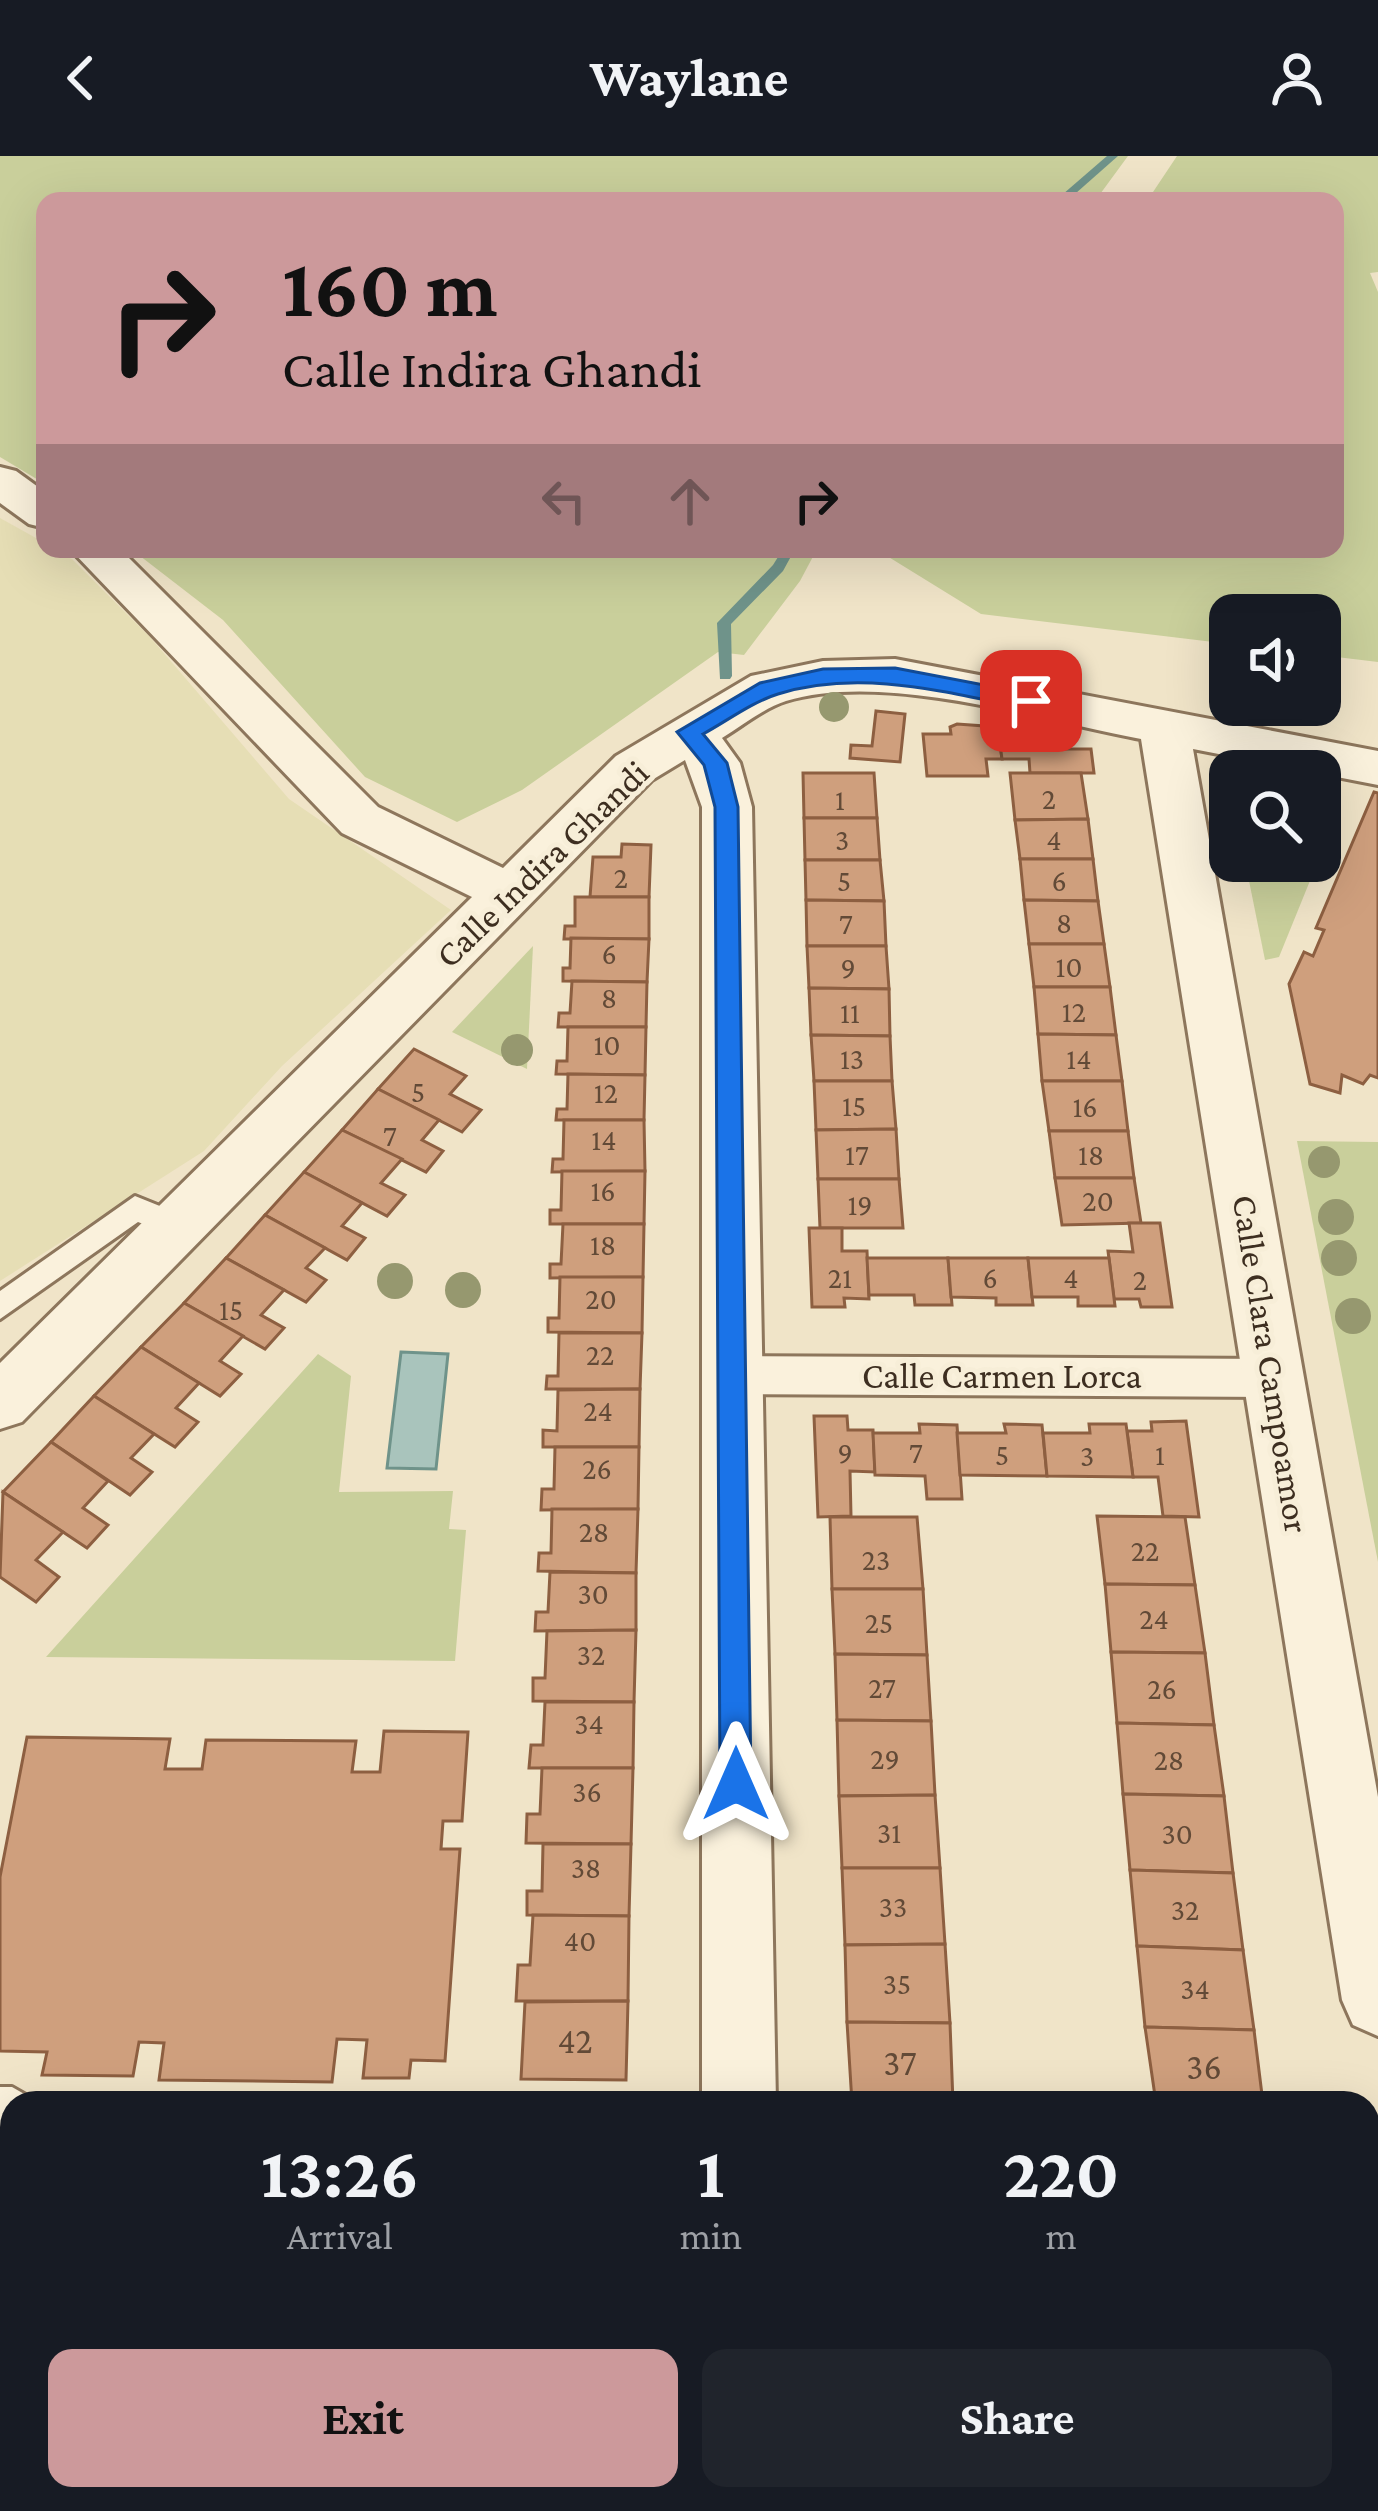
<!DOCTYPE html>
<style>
body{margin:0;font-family:"Crimson Pro",serif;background:#20242c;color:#f1f3f6;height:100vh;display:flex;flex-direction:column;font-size:45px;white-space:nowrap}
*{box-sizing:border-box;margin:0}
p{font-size:39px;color:#9ea1a6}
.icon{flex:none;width:66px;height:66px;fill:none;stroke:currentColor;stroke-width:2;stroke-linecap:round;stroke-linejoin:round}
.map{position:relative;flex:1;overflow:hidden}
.panel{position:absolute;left:0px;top:1935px;width:1380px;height:420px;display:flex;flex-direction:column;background:#171b24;border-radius:36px 36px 0 0;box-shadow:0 12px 48px #0002}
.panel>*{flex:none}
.hud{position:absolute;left:36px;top:36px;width:1308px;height:366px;border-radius:24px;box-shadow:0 12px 48px #0002;background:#cc999b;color:#111;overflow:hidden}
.tools{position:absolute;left:1209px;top:438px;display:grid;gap:24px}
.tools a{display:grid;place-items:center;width:132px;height:132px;border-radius:24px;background:#171b24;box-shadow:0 12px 48px #0002;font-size:60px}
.pin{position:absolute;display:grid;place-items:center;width:102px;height:102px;color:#fff;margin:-51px;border-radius:24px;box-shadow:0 6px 18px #0006}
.me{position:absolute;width:132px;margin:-66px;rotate:0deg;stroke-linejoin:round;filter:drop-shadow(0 0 9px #0008)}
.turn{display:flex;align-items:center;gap:42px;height:252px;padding:0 48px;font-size:54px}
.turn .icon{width:156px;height:156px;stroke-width:2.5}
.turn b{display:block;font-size:84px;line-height:102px}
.lanes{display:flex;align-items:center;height:114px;padding:0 48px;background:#0003;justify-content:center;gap:60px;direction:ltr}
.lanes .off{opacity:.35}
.eta{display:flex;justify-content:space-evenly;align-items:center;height:204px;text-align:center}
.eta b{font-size:72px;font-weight:700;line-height:84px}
.cta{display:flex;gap:24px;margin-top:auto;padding:24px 48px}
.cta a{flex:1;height:138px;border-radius:24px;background:#cc999b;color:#111;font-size:48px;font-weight:700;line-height:138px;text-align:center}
.cta a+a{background:#20242c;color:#f1f3f6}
header{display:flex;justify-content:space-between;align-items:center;height:156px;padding:0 48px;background:#171b24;font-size:54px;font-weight:700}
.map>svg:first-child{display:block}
.farmland{fill:#e6deb5}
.green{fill:#c9cf9b}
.water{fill:#a9c4bc;stroke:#6f938a;stroke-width:3}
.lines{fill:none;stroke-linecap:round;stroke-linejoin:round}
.stream{fill:#6f938a;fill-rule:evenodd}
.building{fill:#cf9f7d;stroke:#8d5f41;stroke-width:3}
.service-casing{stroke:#8d765c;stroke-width:6}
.pedestrian-casing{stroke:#8d765c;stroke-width:6}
.minor-casing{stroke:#8d765c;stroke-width:6}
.service{fill:#faf1dc;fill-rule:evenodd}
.pedestrian{fill:#faf1dc;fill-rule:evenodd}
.minor{fill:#faf1dc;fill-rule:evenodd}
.tree{fill:#96986f}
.route{fill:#1a73e8;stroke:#114b97;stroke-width:3}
.labels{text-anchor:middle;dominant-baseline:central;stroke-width:10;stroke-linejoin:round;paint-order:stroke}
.number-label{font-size:30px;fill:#624a37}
.street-label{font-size:36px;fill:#3d2e20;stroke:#f7eed8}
.near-number-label{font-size:36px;fill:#624a37}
</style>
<header><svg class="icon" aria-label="back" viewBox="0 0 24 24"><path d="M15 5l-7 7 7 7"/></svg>Waylane<svg class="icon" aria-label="person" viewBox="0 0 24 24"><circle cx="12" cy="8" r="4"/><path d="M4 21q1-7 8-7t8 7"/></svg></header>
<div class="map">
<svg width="1378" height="2355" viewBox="0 0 1378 2355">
<rect width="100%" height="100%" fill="#f0e4c8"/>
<!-- farmland -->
<polygon class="farmland" points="0,362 45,387 45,393 72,403 150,481 289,643 451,754 282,910 204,995 0,1125"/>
<!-- green -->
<g class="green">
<polygon points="0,0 1128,0 1095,45 45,45 45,328 0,301"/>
<polygon points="1177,0 1378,0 1378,116 1370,117 1378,136 1378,506 1320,499 1320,459 1230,459 1230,488 981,458 887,400 886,393 1335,393 1335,45 1147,45"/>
<polygon points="131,393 817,393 800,425 744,499 718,496 522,634 457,666 365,621 223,464"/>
<polygon points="1245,705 1318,705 1279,801 1265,804"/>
<polygon points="533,790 527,913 452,876"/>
<polygon points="1297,985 1378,986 1378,1406"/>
<polygon points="318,1198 351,1220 339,1336 453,1335 449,1373 466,1374 455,1505 46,1501"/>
<polygon points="230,2343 642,2343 642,2355 235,2355"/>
</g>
<!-- water -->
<polygon class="water" points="401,1196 448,1198 436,1313 387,1312"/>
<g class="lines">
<!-- stream -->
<g class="stream">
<polygon points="1107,0 1118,0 1067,45 1055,45"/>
<polygon points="783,393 795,393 783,415 731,468 732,520 730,523 720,523 717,467 773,409"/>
</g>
</g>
<!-- building -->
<g class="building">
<polygon points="876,555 905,558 900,606 850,602 851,589 872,590"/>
<polygon points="957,568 998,571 1002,603 986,603 988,620 927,620 923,578 951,578 950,571"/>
<polygon points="999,581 1041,581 1043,593 1091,593 1094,617 1030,617 1029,603 1002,603"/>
<polygon points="803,617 874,617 877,662 804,662"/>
<polygon points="1010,617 1081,617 1088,663 1015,664"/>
<polygon points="1374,636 1378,637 1378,922 1370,919 1363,928 1342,919 1340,937 1310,928 1289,828 1304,796 1313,800 1324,774 1316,772"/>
<polygon points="804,662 877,662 880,704 805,704"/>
<polygon points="1088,663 1093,703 1020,703 1015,664"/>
<polygon points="622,688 651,689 649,741 590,741 593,701 621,701"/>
<polygon points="1020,703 1093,703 1098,745 1024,744"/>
<polygon points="805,704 880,704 884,745 806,744"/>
<polygon points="575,741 649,741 649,783 564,783 565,770 575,770"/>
<polygon points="806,744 884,745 886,790 807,790"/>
<polygon points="1024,744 1098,745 1104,788 1029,788"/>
<polygon points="571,782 649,783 647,826 563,825 563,812 570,812"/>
<polygon points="1029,788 1104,788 1110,831 1034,831"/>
<polygon points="807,790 886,790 889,833 809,832"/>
<polygon points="572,825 647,826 646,871 558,871 559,857 570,857"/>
<polygon points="1034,831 1110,831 1116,879 1038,878"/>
<polygon points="809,832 889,833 890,880 811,879"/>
<polygon points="568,871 646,871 645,919 556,918 557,905 567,905"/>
<polygon points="1038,878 1116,879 1122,925 1042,925"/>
<polygon points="811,879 890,880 892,925 814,925"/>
<polygon points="414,893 466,920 450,938 481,954 462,976 378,933"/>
<polygon points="568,918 645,919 644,964 556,964 557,953 567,953"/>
<polygon points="814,925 892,925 896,973 816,974"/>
<polygon points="1042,925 1122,925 1128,975 1049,975"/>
<polygon points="378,933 439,964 422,984 443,995 426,1016 342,974"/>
<polygon points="564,964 644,964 645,1015 552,1016 553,1003 563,1003"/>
<polygon points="896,973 899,1023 818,1023 816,974"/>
<polygon points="342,974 402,1003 381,1027 405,1039 387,1060 304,1016"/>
<polygon points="1049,975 1128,975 1134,1022 1055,1022"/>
<polygon points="562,1015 645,1015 644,1068 550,1068 550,1054 561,1054"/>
<polygon points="304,1016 362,1047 342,1070 365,1082 347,1104 265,1059"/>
<polygon points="1055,1022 1134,1022 1141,1067 1062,1069"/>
<polygon points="818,1023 899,1023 903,1072 820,1072"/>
<polygon points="265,1059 325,1092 306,1112 326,1124 306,1146 226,1102"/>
<polygon points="1129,1067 1160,1067 1172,1151 1141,1151 1139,1143 1114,1143 1108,1095 1133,1096"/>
<polygon points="563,1068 644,1068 643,1121 550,1122 550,1108 561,1108"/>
<polygon points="809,1072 842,1072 842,1095 867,1095 869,1143 844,1142 845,1151 812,1151"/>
<polygon points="226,1102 284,1134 261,1159 284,1172 265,1193 184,1147"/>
<polygon points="867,1102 948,1102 952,1149 915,1149 914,1139 869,1139"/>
<polygon points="948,1102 1028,1102 1033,1149 996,1149 996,1142 951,1141"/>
<polygon points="1028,1102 1109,1102 1115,1150 1078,1150 1078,1141 1032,1141"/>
<polygon points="560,1121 643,1121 642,1177 548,1176 548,1162 559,1162"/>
<polygon points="184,1147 243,1180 220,1205 241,1218 220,1240 141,1191"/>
<polygon points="559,1177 642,1177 640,1233 546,1233 547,1220 558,1220"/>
<polygon points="141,1191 199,1227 176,1252 198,1266 175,1291 94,1240"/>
<polygon points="640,1233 639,1291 543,1291 543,1274 557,1275 558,1234"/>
<polygon points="94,1240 154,1278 131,1302 152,1316 130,1339 51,1286"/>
<polygon points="814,1260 847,1260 848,1274 873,1274 875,1316 850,1315 851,1360 818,1361"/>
<polygon points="1186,1265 1199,1361 1163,1360 1158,1321 1133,1321 1127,1275 1152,1275 1151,1266"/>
<polygon points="919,1268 957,1269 962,1343 927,1343 925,1320 875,1319 873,1277 920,1277"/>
<polygon points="1004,1268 1042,1269 1047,1320 960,1319 957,1277 1006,1277"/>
<polygon points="1089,1268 1126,1268 1133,1321 1047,1320 1043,1277 1090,1277"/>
<polygon points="51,1286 108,1325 83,1352 108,1369 87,1392 3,1336"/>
<polygon points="555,1291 639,1291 638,1353 541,1354 542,1333 554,1333"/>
<polygon points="3,1336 63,1376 36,1404 59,1421 36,1446 0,1421"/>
<polygon points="552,1353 638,1353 636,1417 538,1415 539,1397 551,1397"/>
<polygon points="1097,1360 1185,1361 1195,1429 1105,1428"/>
<polygon points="830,1361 917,1361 923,1433 832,1433"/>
<polygon points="550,1416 636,1417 636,1474 535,1475 536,1456 548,1456"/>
<polygon points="1105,1428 1195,1429 1205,1497 1111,1496"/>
<polygon points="832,1433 923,1433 927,1499 835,1498"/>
<polygon points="636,1474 634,1546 533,1545 533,1522 545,1522 547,1475"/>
<polygon points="1111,1496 1205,1497 1214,1569 1117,1567"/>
<polygon points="835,1498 927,1499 931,1565 837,1564"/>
<polygon points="545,1546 634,1546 633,1612 529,1612 531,1589 543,1589"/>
<polygon points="837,1564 931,1565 935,1639 839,1640"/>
<polygon points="1117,1567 1214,1569 1224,1640 1123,1638"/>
<polygon points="384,1575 468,1576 462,1665 443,1665 441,1693 460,1693 445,1905 411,1904 409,1922 363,1922 367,1884 337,1883 332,1926 159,1924 164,1887 139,1886 133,1920 42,1919 47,1896 0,1895 0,1721 27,1581 170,1583 165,1613 202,1613 206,1584 356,1585 352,1616 380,1616"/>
<polygon points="542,1612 633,1612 631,1688 526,1687 527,1658 540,1658"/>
<polygon points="1123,1638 1224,1640 1233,1717 1130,1714"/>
<polygon points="935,1639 940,1712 842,1712 839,1640"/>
<polygon points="543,1688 631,1688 629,1760 527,1759 527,1735 542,1735"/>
<polygon points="842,1712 940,1712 945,1788 845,1789"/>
<polygon points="1130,1714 1233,1717 1243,1794 1137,1790"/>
<polygon points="533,1759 629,1760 628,1845 516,1845 518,1809 530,1809"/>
<polygon points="945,1788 950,1867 847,1866 845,1789"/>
<polygon points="1137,1790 1243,1794 1254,1874 1145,1871"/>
<polygon points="628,1845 626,1924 521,1923 525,1846"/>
<polygon points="847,1866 950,1867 953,1947 852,1947"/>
<polygon points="1145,1871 1254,1874 1263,1947 1156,1947"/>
</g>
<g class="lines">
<!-- service casing -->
<g class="service-casing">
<polygon id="service" points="135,1040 187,1061 192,1069 187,1077 177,1081 138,1066 0,1163 0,1135"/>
</g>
<!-- pedestrian casing -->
<g class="pedestrian-casing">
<polygon id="pedestrian" points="732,1200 1273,1203 1289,1208 1296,1222 1289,1236 1273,1241 732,1238 716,1233 709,1219 716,1205"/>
</g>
<!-- minor casing -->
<g class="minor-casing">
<g id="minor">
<polygon points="0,311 16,315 45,336 45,372 29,368 0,347"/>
<path d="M70 393H120L378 651 503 712 616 600 751 520 823 505 895 503 1378 595V629L1193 593 1378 1641V1880L1353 1869 1342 1844 1141 583C1040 564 884 515 786 545 764 552 742 570 722 582L740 607 752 651 776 1947H702V651L685 604 652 624 22 1266 0 1273V1207L472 741 342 677Z"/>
<polygon points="0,1931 12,1931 40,1947 12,1947 12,2005 0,2005"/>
<polygon points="0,2006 12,2011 12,2103 0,2098"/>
<polygon points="12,2304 12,2343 72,2343 76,2355 0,2355 0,2309"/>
<polygon points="97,2343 178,2343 182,2355 102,2355"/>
<rect x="713" y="2343" width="80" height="12"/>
</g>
</g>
<!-- service -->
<use href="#service" class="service"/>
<!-- pedestrian -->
<use href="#pedestrian" class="pedestrian"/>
<!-- minor -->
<use href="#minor" class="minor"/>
</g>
<!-- trees -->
<g class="tree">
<circle cx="834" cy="551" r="15"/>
<circle cx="517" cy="894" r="16"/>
<circle cx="1324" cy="1006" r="16"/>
<circle cx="1336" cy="1061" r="18"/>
<circle cx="1339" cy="1102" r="18"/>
<circle cx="395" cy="1125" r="18"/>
<circle cx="463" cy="1134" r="18"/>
<circle cx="1353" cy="1160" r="18"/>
</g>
<!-- route -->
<path class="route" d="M895 512 1031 538 1042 545 1031 553C948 537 862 512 778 538 752 546 727 565 703 578L727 607 738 651 751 1628 747 1639 736 1643 725 1639 720 1628 715 651 704 609 677 576 760 527 823 513Z"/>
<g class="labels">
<!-- number labels -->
<g class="number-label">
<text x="1049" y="642">2</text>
<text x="840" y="643">1</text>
<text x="842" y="683">3</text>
<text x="1054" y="683">4</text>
<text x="621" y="721">2</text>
<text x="844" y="724">5</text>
<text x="1059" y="724">6</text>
<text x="1064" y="766">8</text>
<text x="846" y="767">7</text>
<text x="609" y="797">6</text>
<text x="1069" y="810">10</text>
<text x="848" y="811">9</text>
<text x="609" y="841">8</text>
<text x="1074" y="855">12</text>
<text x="850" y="856">11</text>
<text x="607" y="888">10</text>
<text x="852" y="902">13</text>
<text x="1079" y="902">14</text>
<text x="418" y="935">5</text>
<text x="606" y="936">12</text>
<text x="854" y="949">15</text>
<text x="1085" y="950">16</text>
<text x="390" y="979">7</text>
<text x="604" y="983">14</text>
<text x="857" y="998">17</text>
<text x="1091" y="998">18</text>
<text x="603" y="1034">16</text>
<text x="1098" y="1044">20</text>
<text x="860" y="1048">19</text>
<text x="603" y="1088">18</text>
<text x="840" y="1121">21</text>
<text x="990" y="1121">6</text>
<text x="1071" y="1121">4</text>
<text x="1140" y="1123">2</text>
<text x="601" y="1142">20</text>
<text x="231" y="1153">15</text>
<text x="600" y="1198">22</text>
<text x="598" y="1254">24</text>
<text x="845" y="1296">9</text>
<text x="916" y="1296">7</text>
<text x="1002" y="1298">5</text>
<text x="1160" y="1298">1</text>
<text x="1087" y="1299">3</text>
<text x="597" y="1312">26</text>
<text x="594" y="1375">28</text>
<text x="1145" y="1394">22</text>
<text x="876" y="1403">23</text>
<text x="593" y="1437">30</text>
<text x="1154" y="1462">24</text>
<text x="879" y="1466">25</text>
<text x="591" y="1498">32</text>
<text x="882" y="1531">27</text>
<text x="1162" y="1532">26</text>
<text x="589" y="1567">34</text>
<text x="885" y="1602">29</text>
<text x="1169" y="1603">28</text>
<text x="587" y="1635">36</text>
<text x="889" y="1676">31</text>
<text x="1177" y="1677">30</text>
<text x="586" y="1711">38</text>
<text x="893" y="1750">33</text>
<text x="1185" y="1753">32</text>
<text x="580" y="1784">40</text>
<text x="897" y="1827">35</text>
<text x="1195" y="1832">34</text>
</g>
<!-- street labels -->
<g class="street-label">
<text transform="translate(542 708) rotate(-44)">Calle Indira Ghandi</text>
<text transform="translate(1271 1208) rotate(81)">Calle Clara Campoamor</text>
<text x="1002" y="1220">Calle Carmen Lorca</text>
</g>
<!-- near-number labels -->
<g class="near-number-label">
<text x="575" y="1885">42</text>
<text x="900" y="1907">37</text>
<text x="1204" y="1911">36</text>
</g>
</g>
</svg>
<div class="tools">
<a><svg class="icon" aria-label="sound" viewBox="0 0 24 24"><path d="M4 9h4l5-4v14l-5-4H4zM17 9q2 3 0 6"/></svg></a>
<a><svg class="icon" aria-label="search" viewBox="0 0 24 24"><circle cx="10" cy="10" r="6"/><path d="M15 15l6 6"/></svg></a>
</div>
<div class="pin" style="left:1031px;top:545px;background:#d93025"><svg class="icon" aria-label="arrive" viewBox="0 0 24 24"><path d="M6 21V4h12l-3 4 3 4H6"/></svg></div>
<svg class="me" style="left:736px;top:1628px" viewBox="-20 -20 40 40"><path d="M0-17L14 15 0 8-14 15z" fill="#1a73e8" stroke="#fff" stroke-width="4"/></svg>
<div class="hud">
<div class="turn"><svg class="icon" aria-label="right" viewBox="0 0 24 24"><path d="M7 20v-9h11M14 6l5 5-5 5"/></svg><div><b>160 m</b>Calle Indira Ghandi</div></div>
<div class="lanes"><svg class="icon off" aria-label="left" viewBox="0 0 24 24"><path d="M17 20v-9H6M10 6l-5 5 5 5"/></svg><svg class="icon off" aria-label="ahead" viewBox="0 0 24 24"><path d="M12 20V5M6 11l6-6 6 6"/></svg><svg class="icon" aria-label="right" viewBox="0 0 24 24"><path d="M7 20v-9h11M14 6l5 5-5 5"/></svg></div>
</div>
<section class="panel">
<div class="eta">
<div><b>13:26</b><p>Arrival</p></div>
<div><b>1</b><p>min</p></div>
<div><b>220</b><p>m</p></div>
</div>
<div class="cta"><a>Exit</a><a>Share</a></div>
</section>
</div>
